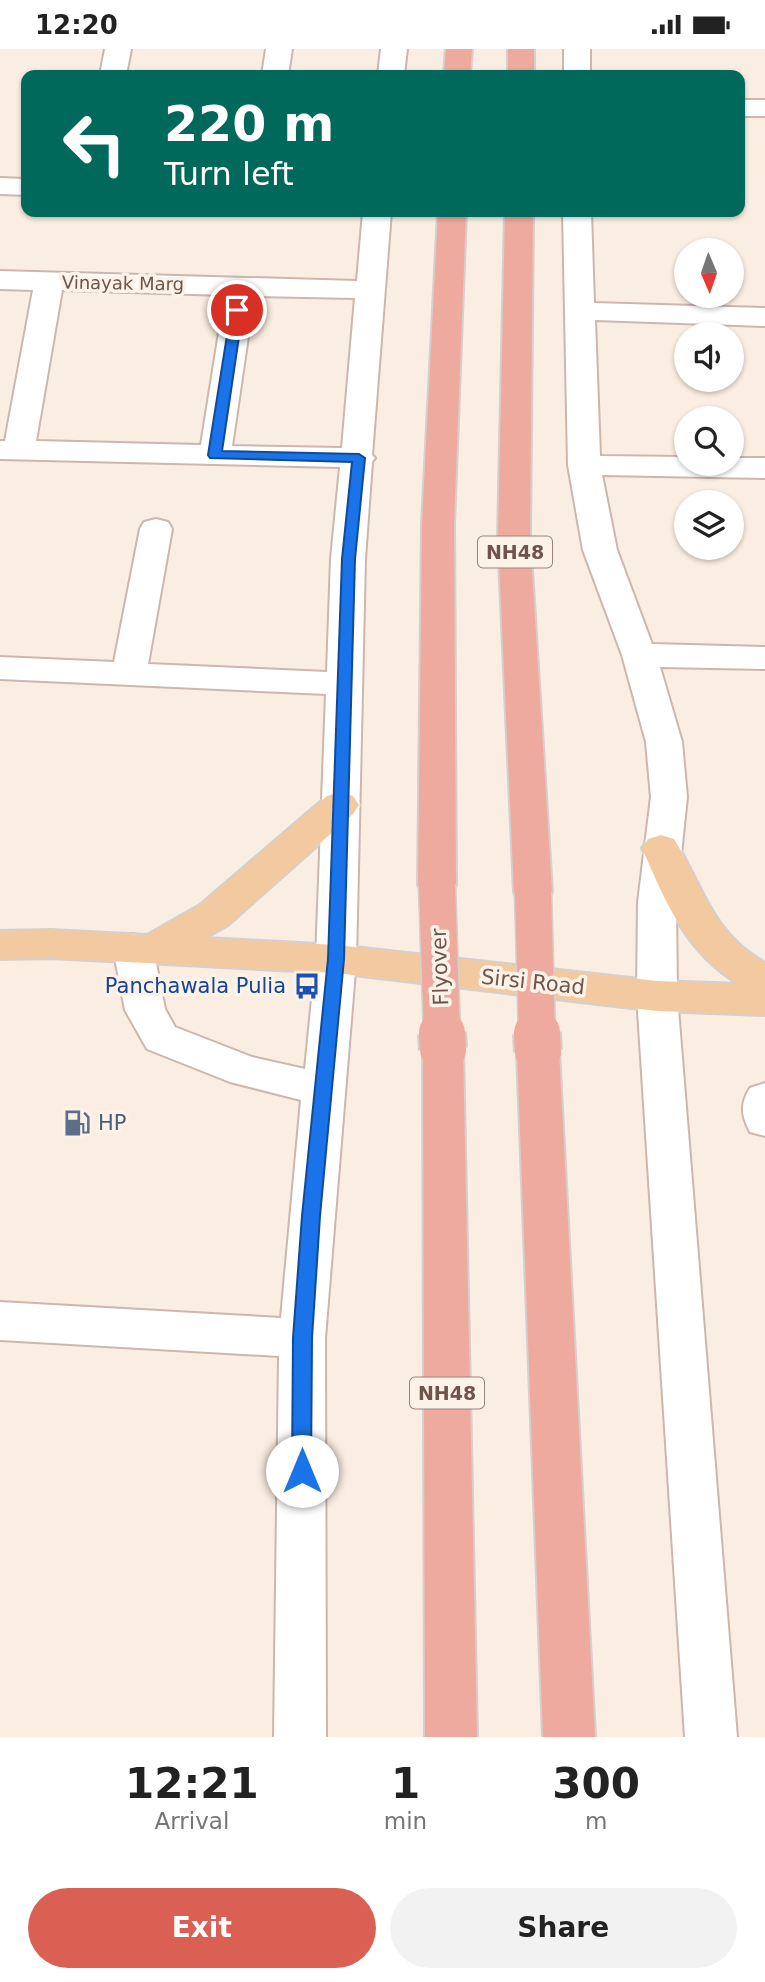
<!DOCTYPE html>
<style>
body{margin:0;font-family:"DejaVu Sans",sans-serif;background:#f2f2f2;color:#222;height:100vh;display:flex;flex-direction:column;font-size:26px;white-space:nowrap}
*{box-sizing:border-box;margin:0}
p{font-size:23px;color:#767676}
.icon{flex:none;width:38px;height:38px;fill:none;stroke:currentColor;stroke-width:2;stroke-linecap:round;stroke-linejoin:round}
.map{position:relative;height:1688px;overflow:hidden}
.drawer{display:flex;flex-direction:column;background:#fff;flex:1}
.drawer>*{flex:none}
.hud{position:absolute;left:21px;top:21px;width:724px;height:147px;border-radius:14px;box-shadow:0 2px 5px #0004;background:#00695c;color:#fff;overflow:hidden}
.needle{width:46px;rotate:178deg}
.buttons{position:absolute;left:674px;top:189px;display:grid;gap:14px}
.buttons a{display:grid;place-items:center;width:70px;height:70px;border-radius:50%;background:#fff;box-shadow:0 2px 5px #0004;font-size:35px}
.pin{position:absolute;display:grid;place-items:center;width:60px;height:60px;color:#fff;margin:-30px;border:4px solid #fff;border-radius:50%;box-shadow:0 2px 7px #0007}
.me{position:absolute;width:77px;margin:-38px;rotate:0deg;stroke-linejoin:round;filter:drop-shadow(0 0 5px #0008)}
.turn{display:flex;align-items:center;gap:24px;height:147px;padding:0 28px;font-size:32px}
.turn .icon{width:91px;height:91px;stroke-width:2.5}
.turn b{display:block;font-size:49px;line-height:60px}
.eta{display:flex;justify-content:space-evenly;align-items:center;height:119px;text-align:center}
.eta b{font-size:42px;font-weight:700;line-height:49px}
.cta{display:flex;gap:14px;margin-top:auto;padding:14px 28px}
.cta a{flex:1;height:80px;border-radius:42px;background:#d96052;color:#fff;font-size:28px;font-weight:700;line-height:80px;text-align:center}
.cta a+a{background:#f2f2f2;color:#222}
.status{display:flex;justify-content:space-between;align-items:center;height:49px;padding:0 35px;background:#fff;direction:ltr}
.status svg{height:19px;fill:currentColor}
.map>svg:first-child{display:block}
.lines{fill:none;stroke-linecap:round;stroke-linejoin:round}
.minor-casing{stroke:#cbb7ad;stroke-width:4}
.major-casing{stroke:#d6cfcd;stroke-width:4}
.highway-casing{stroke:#d6cfcd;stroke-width:4}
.minor{fill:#fff;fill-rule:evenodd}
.major{fill:#f3caa0;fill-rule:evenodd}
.highway{fill:#eeaa9e;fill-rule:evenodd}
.highway-bridge-far1-casing{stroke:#d6cfcd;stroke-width:39;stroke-linecap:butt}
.highway-bridge-casing{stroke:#d6cfcd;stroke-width:50;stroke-linecap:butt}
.highway-bridge-far1{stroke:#eeaa9e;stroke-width:36}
.highway-bridge{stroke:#eeaa9e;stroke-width:46}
.route{fill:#1a73e8;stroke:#114b97;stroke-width:2}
.labels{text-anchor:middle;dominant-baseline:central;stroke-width:7;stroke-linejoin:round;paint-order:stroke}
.far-street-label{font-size:18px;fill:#6e544b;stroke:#fdf2e8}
.shield{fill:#fdf2e8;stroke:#99837a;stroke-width:2}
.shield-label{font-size:19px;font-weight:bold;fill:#6e544b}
.street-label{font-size:21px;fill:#6e544b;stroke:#fdf2e8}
.transit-label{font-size:21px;fill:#164399;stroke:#fdf2e8;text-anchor:end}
.service-label{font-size:21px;fill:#4e5e75;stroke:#fdf2e8;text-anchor:start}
</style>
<div class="status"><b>12:20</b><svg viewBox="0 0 49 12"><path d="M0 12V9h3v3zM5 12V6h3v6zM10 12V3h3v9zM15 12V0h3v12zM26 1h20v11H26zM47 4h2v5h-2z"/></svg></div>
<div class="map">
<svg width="765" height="1688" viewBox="0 0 765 1688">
<rect width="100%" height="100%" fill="#faeee2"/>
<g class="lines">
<!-- minor casing -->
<g class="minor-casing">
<g id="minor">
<polygon points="105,0 131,0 126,26 100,26"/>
<polygon points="266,0 292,0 288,26 262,26"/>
<polygon points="381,0 407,0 404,26 378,26"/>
<rect x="564" y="0" width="26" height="26"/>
<rect x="740" y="51" width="25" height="16"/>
<polygon points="0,129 26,130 26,146 0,145"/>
<path d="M363 163H391L372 406 375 409 372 413 365 510 356 910 325 1289 326 1688H274L279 1307 0 1291V1253L281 1269 301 1051 230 1033 147 1000 125 961 113 899 119 889 133 885 147 889 153 899 165 960 175 978 252 1008 305 1020 316 910 326 645 0 630V608L114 613 140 480 144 473 156 470 168 473 172 480 148 615 327 623 331 510 340 418 0 410V392H5L33 241 0 240V222L357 232ZM62 241 225 246 201 396 36 392ZM254 247 355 249 342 399 232 397Z"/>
<polygon points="563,163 591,163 594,254 765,259 765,277 595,271 600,407 686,408 686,415 732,415 732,409 765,409 765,429 602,426 617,501 652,595 765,598 765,620 660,618 682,693 687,748 676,853 677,947 737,1688 685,1688 637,947 638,853 651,748 646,693 622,606 583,501 568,416"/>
<path d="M765 1034V1087L750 1083C741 1066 740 1055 750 1039Z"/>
</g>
</g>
<!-- major casing -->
<g class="major-casing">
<path id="major" d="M340 743 353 747 359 756 353 765 228 876 205 889 336 896 657 932 739 935C687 905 665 852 642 799L648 790 661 786 674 790C704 839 711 883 765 914V966L657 962 336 924 51 909 0 910V882L51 881 147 886 200 856 327 747Z"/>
</g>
<!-- highway casing -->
<g class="highway-casing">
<g id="highway">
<polygon points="446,0 472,0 470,26 444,26"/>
<rect x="508" y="0" width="26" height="26"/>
<polygon points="438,163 466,163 454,475 456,836 451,846 437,850 423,846 418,836 422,475"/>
<polygon points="505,163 533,163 530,488 552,843 547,853 533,857 519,853 514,843 498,488"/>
<polygon points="443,985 457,989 463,1000 477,1688 425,1688 423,1000 429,989"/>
<polygon points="538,987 552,991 559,1002 595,1688 543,1688 517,1002 524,991"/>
</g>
</g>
<!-- minor -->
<use href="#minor" class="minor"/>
<!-- major -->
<use href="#major" class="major"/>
<!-- highway -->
<use href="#highway" class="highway"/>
<!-- highway-bridge-far1 casing -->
<g class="highway-bridge-far1-casing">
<g id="highway-bridge-far1">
<polyline points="437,836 442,986"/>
<polyline points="533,843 537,986"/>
</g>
</g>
<!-- highway-bridge casing -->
<g class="highway-bridge-casing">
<g id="highway-bridge">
<polyline points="442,984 443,1000"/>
<polyline points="537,984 538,1002"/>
</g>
</g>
<!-- highway-bridge-far1 -->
<use href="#highway-bridge-far1" class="highway-bridge-far1"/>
<!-- highway-bridge -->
<use href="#highway-bridge" class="highway-bridge"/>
</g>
<!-- route -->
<polygon class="route" points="237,257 243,261 222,402 359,405 365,409 355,510 344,910 320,1167 312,1289 311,1422 308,1428 302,1431 295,1428 292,1422 293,1289 302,1167 328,910 342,510 352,413 210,409 208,406 231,261"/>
<!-- icons -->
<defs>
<g id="bus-bare" transform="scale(2.1)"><path d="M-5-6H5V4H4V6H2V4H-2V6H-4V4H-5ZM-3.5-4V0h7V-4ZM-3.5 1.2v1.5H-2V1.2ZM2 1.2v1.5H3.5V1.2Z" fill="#1a4fb4" stroke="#fdf2e8" stroke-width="2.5" paint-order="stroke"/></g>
<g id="fuel-bare" transform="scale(2.1)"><path d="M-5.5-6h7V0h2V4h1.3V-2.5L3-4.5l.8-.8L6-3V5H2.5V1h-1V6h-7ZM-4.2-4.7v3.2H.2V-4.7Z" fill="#5c6f8a" stroke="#fdf2e8" stroke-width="2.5" paint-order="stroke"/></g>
</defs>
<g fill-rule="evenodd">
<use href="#bus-bare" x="307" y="937"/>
<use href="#fuel-bare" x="77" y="1074"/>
</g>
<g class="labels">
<!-- far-street labels -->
<g class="far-street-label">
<text transform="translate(123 234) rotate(1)">Vinayak Marg</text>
</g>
<!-- shield labels -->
<g class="shield">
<rect x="478" y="487.5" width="74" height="31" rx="5"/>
<rect x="410" y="1328.5" width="74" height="31" rx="5"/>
</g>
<g class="shield-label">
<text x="515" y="503">NH48</text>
<text x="447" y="1344">NH48</text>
</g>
<!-- street labels -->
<g class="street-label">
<text transform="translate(440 918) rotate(-92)">Flyover</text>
<text transform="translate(533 933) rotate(6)">Sirsi Road</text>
</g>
<!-- transit labels -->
<g class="transit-label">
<text x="286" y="937">Panchawala Pulia</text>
</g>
<!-- service labels -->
<g class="service-label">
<text x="98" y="1074">HP</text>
</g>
</g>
</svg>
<div class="buttons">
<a><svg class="needle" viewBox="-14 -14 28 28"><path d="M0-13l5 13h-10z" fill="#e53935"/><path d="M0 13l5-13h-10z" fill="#767676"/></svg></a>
<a><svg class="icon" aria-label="sound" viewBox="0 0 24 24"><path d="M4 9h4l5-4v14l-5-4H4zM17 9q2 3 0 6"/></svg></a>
<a><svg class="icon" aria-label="search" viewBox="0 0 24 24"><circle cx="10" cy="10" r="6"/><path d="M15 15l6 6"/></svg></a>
<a><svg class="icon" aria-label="layers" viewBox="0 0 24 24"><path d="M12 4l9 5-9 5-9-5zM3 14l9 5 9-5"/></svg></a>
</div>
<div class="pin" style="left:237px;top:261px;background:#d93025"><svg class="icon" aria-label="arrive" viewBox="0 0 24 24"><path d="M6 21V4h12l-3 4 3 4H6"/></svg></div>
<svg class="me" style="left:302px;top:1422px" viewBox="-20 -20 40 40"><circle r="19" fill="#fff"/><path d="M0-13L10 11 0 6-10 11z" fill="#1a73e8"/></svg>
<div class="hud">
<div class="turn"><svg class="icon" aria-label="left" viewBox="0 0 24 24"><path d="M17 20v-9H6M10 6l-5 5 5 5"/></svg><div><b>220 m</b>Turn left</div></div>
</div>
</div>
<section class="drawer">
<div class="eta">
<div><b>12:21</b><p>Arrival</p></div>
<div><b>1</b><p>min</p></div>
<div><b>300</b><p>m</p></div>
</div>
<div class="cta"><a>Exit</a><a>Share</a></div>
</section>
